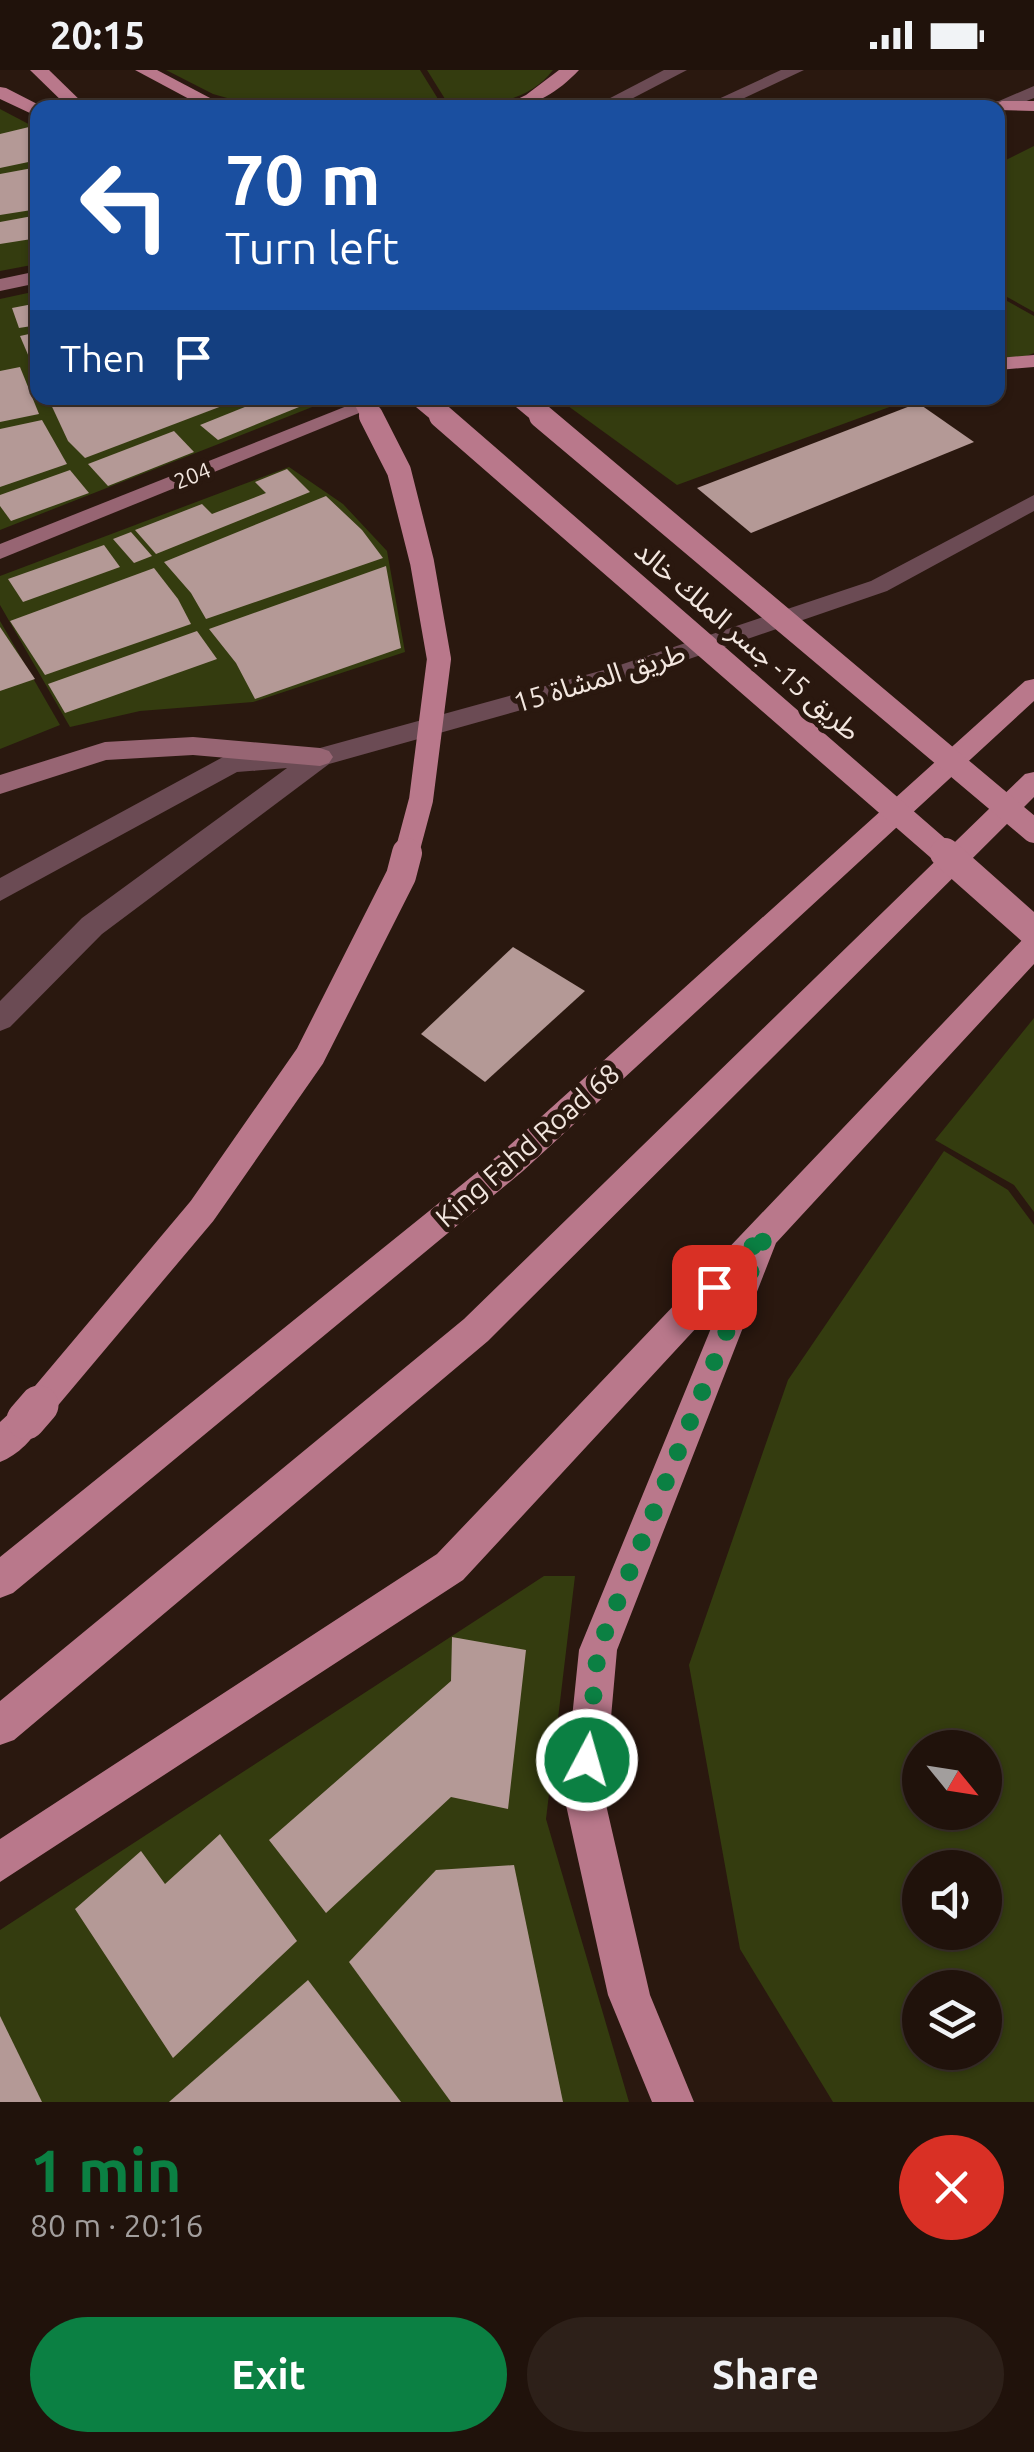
<!DOCTYPE html>
<meta charset="utf-8">
<style>
body{margin:0;font-family:Ubuntu,"Noto Sans Arabic",sans-serif;background:#2d2019;color:#f1f3f6;height:100vh;display:flex;flex-direction:column;font-size:38px;white-space:nowrap}
*{box-sizing:border-box;margin:0}
p{font-size:32px;color:#a29e9d}
.icon{flex:none;width:55px;height:55px;fill:none;stroke:currentColor;stroke-width:2;stroke-linecap:round;stroke-linejoin:round}
.map{position:relative;height:2032px;overflow:hidden}
.panel{display:flex;flex-direction:column;background:#20120b;flex:1}
.panel>*{flex:none}
.top-card{position:absolute;left:30px;top:30px;width:975px;height:305px;border-radius:20px;box-shadow:0 2px 8px #0004,0 0 0 2px #3d322c;background:#1a4fa0;color:#fff;overflow:hidden}
.needle{width:65px;rotate:120deg}
.controls{position:absolute;left:902px;top:1660px;display:grid;gap:20px}
.controls a{display:grid;place-items:center;width:100px;height:100px;border-radius:50%;background:#20120b;box-shadow:0 2px 8px #0004,0 0 0 2px #3d322c;font-size:50px}
.pin{position:absolute;display:grid;place-items:center;width:85px;height:85px;color:#fff;margin:-42px;border-radius:20px;box-shadow:0 5px 15px #0006}
.me{position:absolute;width:110px;margin:-55px;rotate:6deg;stroke-linejoin:round;filter:drop-shadow(0 0 8px #0008)}
.turn{display:flex;align-items:center;gap:35px;height:210px;padding:0 30px;font-size:45px}
.turn .icon{width:130px;height:130px;stroke-width:2.5}
.turn b{display:block;font-size:70px;line-height:85px}
.then{display:flex;align-items:center;height:95px;padding:0 30px;background:#0003;gap:20px;font-size:38px}
.round{display:grid;place-items:center;flex:none;width:105px;height:105px;border-radius:52px;background:#2d2019}
.headline{display:flex;align-items:center;justify-content:space-between;height:170px;padding:0 30px}
h1{font-size:60px;font-weight:700;line-height:75px;color:#0b8043}
.action{display:flex;gap:20px;margin-top:auto;padding:20px 30px}
.action a{flex:1;height:115px;border-radius:60px;background:#0b8043;color:#fff;font-size:40px;font-weight:700;line-height:115px;text-align:center}
.action a+a{background:#2d2019;color:#f1f3f6}
.status{display:flex;justify-content:space-between;align-items:center;height:70px;padding:0 50px;background:#20120b;direction:ltr}
.status svg{height:28px;fill:currentColor}
.map>svg:first-child{display:block}
.green{fill:#343c0f;fill-rule:evenodd}
.building{fill:#b49996}
.lines{fill:none;stroke-linecap:round;stroke-linejoin:round}
.street{fill:#6b4b54;fill-rule:evenodd}
.secondary{fill:#976573;fill-rule:evenodd}
.primary{fill:#b9788b;fill-rule:evenodd}
.primary-bridge-far3{stroke:#b9788b;stroke-width:19}
.primary-bridge-far2{stroke:#b9788b;stroke-width:24}
.primary-bridge-far1{stroke:#b9788b;stroke-width:30}
.primary-bridge{stroke:#b9788b;stroke-width:39}
.route{stroke:#0b8043;stroke-width:18;stroke-dasharray:0 32.4}
.labels{text-anchor:middle;dominant-baseline:central;stroke-width:10;stroke-linejoin:round;paint-order:stroke}
.far-street-label{font-size:22px;fill:#f2e6df;stroke:#2a180f}
.street-label{font-size:28px;fill:#f2e6df;stroke:#2a180f}
</style>
<div class="status"><b>20:15</b><svg viewBox="0 0 49 12"><path d="M0 12V9h3v3zM5 12V6h3v6zM10 12V3h3v9zM15 12V0h3v12zM26 1h20v11H26zM47 4h2v5h-2z"/></svg></div>
<div class="map">
<svg width="1034" height="2032" viewBox="0 0 1034 2032">
<rect width="100%" height="100%" fill="#2a180f"/>
<!-- green -->
<g class="green">
<polygon points="166,0 420,0 443,37 259,37 213,24"/>
<path d="M427 0H553C530 31 485 38 450 37Z"/>
<polygon points="0,39 38,59 37,194 0,201"/>
<polygon points="1034,76 1034,242 998,222 998,94"/>
<polygon points="37,221 38,328 335,328 0,460 0,229"/>
<polygon points="998,226 1034,246 1034,283 998,297"/>
<polygon points="557,328 914,328 677,415"/>
<polygon points="289,397 343,434 387,481 405,582 253,632 140,641 70,657 0,535 0,506"/>
<polygon points="0,551 60,655 0,679"/>
<polygon points="1034,948 1034,1142 1014,1115 935,1070"/>
<path d="M944 1081 1008 1120 1034 1155V2032H833L740 1879 689 1595 788 1310ZM920 1678H985V1742H920ZM920 1798H985V1862H920ZM920 1918H985V1982H920Z"/>
<polygon points="544,1506 575,1506 546,1749 629,2032 0,2032 0,1860"/>
</g>
<!-- building -->
<g class="building">
<polygon points="29,57 38,65 38,90 0,98 0,64"/>
<polygon points="38,97 38,139 0,145 0,104"/>
<polygon points="38,145 38,168 0,174 0,152"/>
<polygon points="38,233 38,255 19,258 12,238"/>
<polygon points="38,262 38,285 29,287 20,266"/>
<polygon points="20,297 39,344 0,352 0,301"/>
<polygon points="48,328 243,328 85,388 68,371"/>
<polygon points="267,328 296,328 304,335 218,370 200,355"/>
<polygon points="918,333 974,372 751,463 697,418"/>
<polygon points="42,350 67,394 0,417 0,359"/>
<polygon points="174,361 194,382 108,416 88,394"/>
<polygon points="287,399 310,422 156,484 135,460 202,434 212,444 266,423 255,412"/>
<polygon points="70,400 89,423 11,451 0,436 0,425"/>
<polygon points="326,426 362,460 383,488 206,549 191,523 164,492"/>
<polygon points="131,462 152,486 134,493 113,469"/>
<polygon points="104,475 120,497 23,532 8,509"/>
<polygon points="386,496 401,578 255,629 236,593 209,559"/>
<polygon points="154,498 178,529 191,554 45,605 10,551"/>
<polygon points="0,557 35,609 0,621"/>
<polygon points="197,561 217,589 65,643 48,614"/>
<polygon points="513,877 585,921 485,1012 421,964"/>
<polygon points="452,1567 526,1580 508,1739 451,1727 326,1843 269,1770 451,1611"/>
<polygon points="220,1764 297,1871 173,1988 75,1839 141,1781 165,1814"/>
<polygon points="514,1795 563,2032 451,2032 349,1892 436,1800"/>
<polygon points="308,1910 401,2032 169,2032"/>
<polygon points="0,1946 42,2032 0,2032"/>
</g>
<g class="lines">
<!-- street -->
<g class="street">
<polygon points="664,0 687,0 614,38 591,38"/>
<polygon points="781,0 804,0 723,38 699,38"/>
<polygon points="1034,16 1034,28 1002,41 998,41 998,38 959,38 967,33 999,31"/>
<polygon points="1034,425 1034,441 887,521 628,610 329,694 102,864 10,957 0,961 0,931 82,848 287,698 237,702 0,831 0,808 223,687 320,678 611,598 871,511"/>
</g>
<!-- secondary -->
<g class="secondary">
<polygon points="38,201 38,213 0,221 0,209"/>
<polygon points="367,328 396,328 0,489 0,474"/>
<polygon points="193,667 320,678 329,681 333,687 329,693 320,696 193,685 106,690 0,724 0,705 105,672"/>
</g>
<!-- primary -->
<g class="primary">
<polygon points="30,0 49,0 88,38 69,38"/>
<polygon points="135,0 157,0 229,38 206,38"/>
<path d="M559 0H579C555 25 532 38 499 38L526 25Z"/>
<polygon points="0,17 6,18 45,38 38,38 38,45 32,44 0,29"/>
<polygon points="1002,31 1034,31 1034,41 998,40 993,36"/>
<polygon points="1034,285 1034,297 998,300 998,288"/>
<polygon points="1034,609 1034,631 523,1101 13,1523 0,1528 0,1487 501,1083 1025,611"/>
<polygon points="1034,702 1034,727 488,1271 14,1670 0,1675 0,1631 464,1249 1025,704"/>
<polygon points="1034,865 1034,894 776,1173 617,1580 604,1726 650,1925 694,2032 652,2032 608,1925 564,1726 579,1580 723,1229 463,1510 0,1812 0,1769 437,1484 1024,868"/>
<path d="M26 1334 38 1339 43 1350C35 1368 18 1385 0 1392V1352L14 1339Z"/>
</g>
<!-- primary-bridge-far3 -->
<g class="primary-bridge-far3">
<polyline points="362,328 372,348"/>
<polyline points="420,328 444,348"/>
<polyline points="520,328 544,348"/>
</g>
<!-- primary-bridge-far2 -->
<g class="primary-bridge-far2">
<polyline points="371,346 399,401 422,492 439,589 421,730 406,786"/>
<polyline points="441,346 947,786"/>
<polyline points="541,346 1034,761"/>
</g>
<!-- primary-bridge-far1 -->
<g class="primary-bridge-far1">
<polyline points="945,783 1034,862"/>
<polyline points="37,1337 202,1141 310,986 401,806 407,783"/>
</g>
<!-- primary-bridge -->
<polyline class="primary-bridge" points="26,1350 39,1335"/>
</g>
<g class="lines">
<!-- route -->
<polyline class="route" points="587,1690 598,1580 767,1161 714,1217"/>
</g>
<g class="labels">
<!-- far-street labels -->
<g class="far-street-label">
<text transform="translate(192 405) rotate(-22)">204</text>
</g>
<!-- street labels -->
<g class="street-label">
<text transform="translate(748 570) rotate(41)">طريق 15- جسر الملك خالد</text>
<text transform="translate(599 607) rotate(-17)">طريق المشاة 15</text>
<text transform="translate(527 1075) rotate(-41)">King Fahd Road 68</text>
</g>
</g>
</svg>
<div class="controls">
<a><svg class="needle" viewBox="-14 -14 28 28"><path d="M0-13l5 13h-10z" fill="#e53935"/><path d="M0 13l5-13h-10z" fill="#a29e9d"/></svg></a>
<a><svg class="icon" aria-label="sound" viewBox="0 0 24 24"><path d="M4 9h4l5-4v14l-5-4H4zM17 9q2 3 0 6"/></svg></a>
<a><svg class="icon" aria-label="layers" viewBox="0 0 24 24"><path d="M12 4l9 5-9 5-9-5zM3 14l9 5 9-5"/></svg></a>
</div>
<div class="pin" style="left:714px;top:1217px;background:#d93025"><svg class="icon" aria-label="arrive" viewBox="0 0 24 24"><path d="M6 21V4h12l-3 4 3 4H6"/></svg></div>
<svg class="me" style="left:587px;top:1690px" viewBox="-20 -20 40 40"><circle r="17" fill="#0b8043" stroke="#fff" stroke-width="3"/><path d="M0-11L8 9 0 5-8 9z" fill="#fff"/></svg>
<div class="top-card">
<div class="turn"><svg class="icon" aria-label="left" viewBox="0 0 24 24"><path d="M17 20v-9H6M10 6l-5 5 5 5"/></svg><div><b>70 m</b>Turn left</div></div>
<div class="then">Then<svg class="icon" aria-label="arrive" viewBox="0 0 24 24"><path d="M6 21V4h12l-3 4 3 4H6"/></svg></div>
</div>
</div>
<section class="panel">
<div class="headline"><div><h1>1 min</h1><p>80 m · 20:16</p></div><a class="round" style="background:#d93025;color:#fff"><svg class="icon" aria-label="close" viewBox="0 0 24 24"><path d="M6 6l12 12M18 6L6 18"/></svg></a></div>
<div class="action"><a>Exit</a><a>Share</a></div>
</section>
